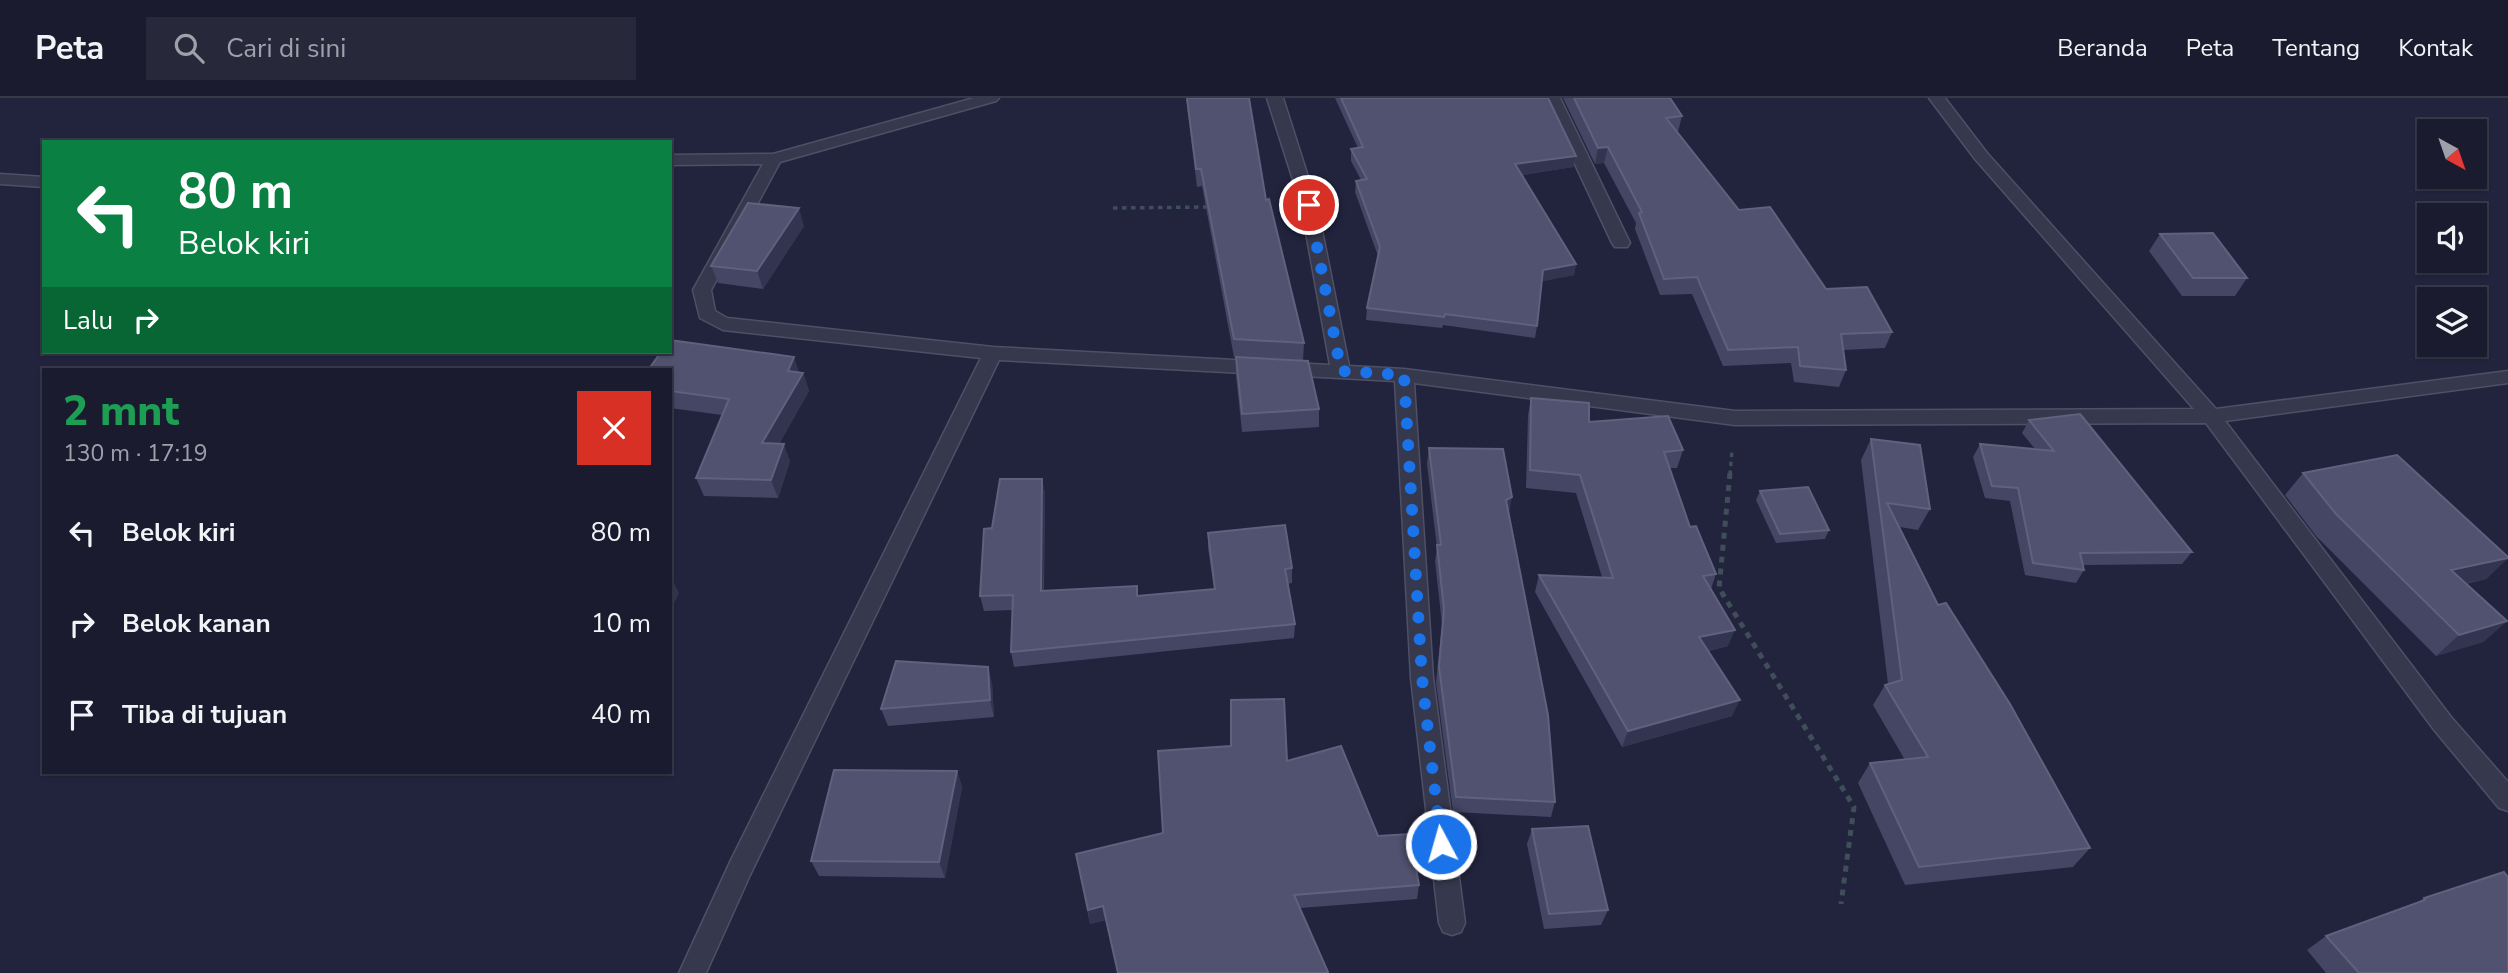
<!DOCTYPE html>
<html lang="id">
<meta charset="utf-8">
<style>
body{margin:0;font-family:"Nunito Sans",sans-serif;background:#27283a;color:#f1f3f6;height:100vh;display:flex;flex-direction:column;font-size:26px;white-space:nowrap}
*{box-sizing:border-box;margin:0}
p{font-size:23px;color:#9fa1aa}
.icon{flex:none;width:38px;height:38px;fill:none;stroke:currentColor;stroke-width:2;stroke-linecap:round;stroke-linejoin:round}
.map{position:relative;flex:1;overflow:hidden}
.details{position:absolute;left:42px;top:270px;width:630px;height:406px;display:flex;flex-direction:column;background:#1a1b2e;border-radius:0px;box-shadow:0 2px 5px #0004,0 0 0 2px #38394a}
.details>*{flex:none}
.hud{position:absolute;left:42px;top:42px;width:630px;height:214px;border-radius:0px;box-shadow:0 2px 5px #0004,0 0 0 2px #38394a;background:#0b8043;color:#fff;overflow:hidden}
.needle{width:46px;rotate:140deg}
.controls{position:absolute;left:2417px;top:21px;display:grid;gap:14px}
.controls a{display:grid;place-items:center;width:70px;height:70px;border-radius:0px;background:#1a1b2e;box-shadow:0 2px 5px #0004,0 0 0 2px #38394a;font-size:35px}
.pin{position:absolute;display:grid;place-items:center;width:60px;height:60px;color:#fff;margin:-30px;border:4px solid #fff;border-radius:50%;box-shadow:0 2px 7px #0007}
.me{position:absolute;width:77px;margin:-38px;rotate:354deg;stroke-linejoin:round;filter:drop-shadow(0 0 5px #0008)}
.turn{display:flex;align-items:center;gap:24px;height:147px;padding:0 21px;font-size:32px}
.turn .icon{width:91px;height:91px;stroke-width:2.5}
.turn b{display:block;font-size:49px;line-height:60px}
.then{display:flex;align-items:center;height:66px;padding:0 21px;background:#0003;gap:14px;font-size:26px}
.round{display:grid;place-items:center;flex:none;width:74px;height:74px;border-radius:0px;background:#27283a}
.overview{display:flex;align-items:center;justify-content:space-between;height:119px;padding:0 21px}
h1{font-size:42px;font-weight:800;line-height:52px;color:#1e9e55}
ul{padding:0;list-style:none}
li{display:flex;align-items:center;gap:21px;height:91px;padding:0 21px}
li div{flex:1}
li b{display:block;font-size:26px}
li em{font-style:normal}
header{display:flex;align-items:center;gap:42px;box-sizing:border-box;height:98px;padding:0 35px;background:#1a1b2e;border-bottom:2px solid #38394a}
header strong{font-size:33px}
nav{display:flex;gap:38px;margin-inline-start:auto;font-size:24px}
.search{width:490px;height:63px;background:#27283a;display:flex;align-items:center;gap:18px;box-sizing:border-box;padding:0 24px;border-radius:0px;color:#9fa1aa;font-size:26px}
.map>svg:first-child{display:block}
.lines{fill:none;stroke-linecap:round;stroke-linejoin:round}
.street-casing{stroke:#4e5066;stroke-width:3}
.path-far1{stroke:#3f4e59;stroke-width:3.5;stroke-dasharray:4.5 4.5;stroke-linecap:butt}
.path{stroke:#3f4e59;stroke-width:5;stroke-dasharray:6 6;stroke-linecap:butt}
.street{fill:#36384e;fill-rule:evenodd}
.wall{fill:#444664}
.shaded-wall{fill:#323450}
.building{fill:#50526f;stroke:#5f617d;stroke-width:2}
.route{stroke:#1a73e8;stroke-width:12;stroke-dasharray:0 21.6}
</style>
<header>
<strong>Peta</strong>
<div class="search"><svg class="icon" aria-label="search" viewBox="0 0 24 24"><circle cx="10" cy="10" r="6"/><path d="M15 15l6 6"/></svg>Cari di sini</div>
<nav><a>Beranda</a><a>Peta</a><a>Tentang</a><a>Kontak</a></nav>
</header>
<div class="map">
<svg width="2508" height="875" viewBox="0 0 2508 875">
<rect width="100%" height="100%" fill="#22243e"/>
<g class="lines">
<!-- street casing -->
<g class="street-casing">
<g id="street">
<polygon points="974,0 999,0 996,3 780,64 711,192 715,213 727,220 993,249 1330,267 1301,107 1267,0 1283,0 1317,107 1349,268 1404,271 1735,313 2194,311 1975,61 1929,0 1945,0 1987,55 2216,311 2508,273 2508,285 2225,323 2451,619 2508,684 2508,713 2499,710 2435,633 2206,325 1735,327 1414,285 1433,580 1465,825 1461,834 1452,837 1443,834 1439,825 1411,580 1395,283 999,262 750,777 706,875 679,875 731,762 981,260 723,232 700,220 693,192 763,66 670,67 670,57 773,56"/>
<polygon points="1544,0 1560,0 1630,145 1627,149 1615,149 1612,145"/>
<polygon points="0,76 44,79 44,89 0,86"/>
</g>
</g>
<!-- path-far1 -->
<g class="path-far1">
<polyline points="1113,110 1210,109"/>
<polyline points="1730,377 1732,352"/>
</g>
<!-- path -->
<polyline class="path" points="1730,375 1719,490 1854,709 1841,806"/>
<!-- street -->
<use href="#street" class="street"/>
</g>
<!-- wall -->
<g class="wall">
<polygon points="1186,0 1249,0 1266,102 1304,245 1303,263 1319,311 1319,329 1242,334 1236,277 1236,259 1234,259 1202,88 1197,89"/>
<polygon points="1335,0 1548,0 1576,58 1573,69 1522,77 1576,166 1574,177 1542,183 1537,228 1535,240 1443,227 1442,230 1366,222 1367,210 1378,158 1355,94 1356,83 1361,82 1351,63 1351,51 1358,50"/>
<polygon points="1563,0 1670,0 1682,18 1678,34 1739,112 1826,191 1892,234 1885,250 1843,252 1846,272 1839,289 1794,284 1791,265 1723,268 1692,196 1660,197 1635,131 1636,125 1604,65 1595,66"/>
<polygon points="804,128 763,191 718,185 711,168"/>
<polygon points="2160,136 2247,180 2235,198 2182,198 2149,153"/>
<polygon points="670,271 803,275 809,293 779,346 790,363 778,400 704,398 696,380 722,317 670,310"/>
<polygon points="1531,300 1589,324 1683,352 1677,370 1670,370 1690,429 1716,476 1711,491 1728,548 1708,553 1732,618 1622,649 1535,494 1539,477 1602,479 1576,395 1526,390 1528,317"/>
<polygon points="2029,322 2192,454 2182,466 2083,467 2084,472 2076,485 2025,477 2010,403 1985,400 1973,359 1980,346 2035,351 2022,335"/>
<polygon points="1871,341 1930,411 1918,432 1900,429 1938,507 2090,750 2073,769 1905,787 1858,685 1870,665 1905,662 1873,607 1885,587 1888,586 1861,362"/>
<polygon points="1429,350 1509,416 1555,704 1551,719 1453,714 1436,584 1442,526 1435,463 1437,450 1427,366"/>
<polygon points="2303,375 2508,459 2508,460 2486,481 2466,486 2507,523 2483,544 2436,558 2316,438 2285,397"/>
<polygon points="1042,381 1045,396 1044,493 1137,488 1138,498 1214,491 1208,450 1208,435 1292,470 1292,485 1287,486 1295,526 1294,540 1014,569 1011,554 1013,512 984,513 980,498 992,430"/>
<polygon points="1760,393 1829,432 1825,441 1776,445 1756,402"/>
<polygon points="992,585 994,619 888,628 881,611"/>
<polygon points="1287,663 1378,738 1419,787 1417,801 1300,810 1328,875 1118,875 1106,822 1090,826 1076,756 1163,735"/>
<polygon points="957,673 962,689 945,780 819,778 811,763"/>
<polygon points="1532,731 1608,812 1601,827 1544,831 1527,746"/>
<polygon points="2424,800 2508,875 2326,875 2307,852 2326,838 2417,805"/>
</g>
<!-- shaded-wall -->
<g class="shaded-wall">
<polygon points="1608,49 1604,65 1595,66 1598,50"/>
<polygon points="1576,58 1573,69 1513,78 1515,66"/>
<polygon points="799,110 804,128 763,191 757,173"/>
<polygon points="1576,166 1574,177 1540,184 1543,172"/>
<polygon points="794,259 800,277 803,275 809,293 769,363 762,345"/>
<polygon points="784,346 790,363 778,400 771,382"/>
<polygon points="1042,381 1045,396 1043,508 1041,493"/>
<polygon points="1512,399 1509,416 1502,418 1506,402"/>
<polygon points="2508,460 2486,481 2429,493 2451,472"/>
<polygon points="670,477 679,495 670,514"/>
<polygon points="2507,523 2483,544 2436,558 2459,537"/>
<polygon points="1735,532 1728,548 1692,556 1699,539"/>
<polygon points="988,569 992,585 994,619 990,602"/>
<polygon points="1740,602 1732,618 1622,649 1628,633"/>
<polygon points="957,673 962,689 945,780 939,764"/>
<polygon points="1103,808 1106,822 1090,826 1088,812"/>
</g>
<!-- building -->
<g class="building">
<polygon points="1187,0 1249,0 1266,102 1269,101 1304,245 1234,241 1201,71 1196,71"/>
<polygon points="1341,0 1548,0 1576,58 1515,66 1576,166 1543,172 1537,228 1445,216 1444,219 1367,210 1380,149 1356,83 1367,81 1351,51 1363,49"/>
<polygon points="1574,0 1670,0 1682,18 1666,20 1739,112 1770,109 1826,191 1867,189 1892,234 1841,236 1846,272 1800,268 1798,249 1728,252 1697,179 1664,181 1639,115 1642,114 1608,49 1598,50"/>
<polygon points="748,105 799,110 757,173 711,168"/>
<polygon points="2213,135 2247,180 2193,180 2160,136"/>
<polygon points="670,242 794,259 788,273 803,275 762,345 784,346 771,382 696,380 729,301 670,293 670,271 649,271 661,254 670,254"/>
<polygon points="1236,259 1308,263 1319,311 1242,316"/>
<polygon points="1531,300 1589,305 1589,324 1668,318 1683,352 1664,354 1690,429 1696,428 1716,476 1703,478 1735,532 1699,539 1740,602 1628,633 1539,477 1613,480 1580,377 1530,372"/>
<polygon points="2080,316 2192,454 2080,455 2084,472 2033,465 2018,390 1992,388 1980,346 2054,353 2029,322"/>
<polygon points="1871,341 1920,347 1930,411 1887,405 1938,507 1946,505 2010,606 2090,750 1919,769 1870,665 1928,659 1885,587 1902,582"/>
<polygon points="1429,350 1503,351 1512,399 1506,402 1548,617 1555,704 1456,699 1439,569 1444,511 1437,447 1441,447"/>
<polygon points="2397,357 2508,459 2508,460 2451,472 2507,523 2459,537 2336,416 2303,375"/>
<polygon points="1000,381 1042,381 1041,493 1137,488 1137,498 1215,491 1208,435 1285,427 1292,470 1285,471 1295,526 1011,554 1013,497 980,498 984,431 992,430"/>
<polygon points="1808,389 1829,432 1780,436 1760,393"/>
<polygon points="896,563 988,569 990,602 881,611"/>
<polygon points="1284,601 1287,663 1341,648 1378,738 1410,736 1419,787 1294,797 1328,874 1326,875 1118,875 1103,808 1088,812 1076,756 1163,735 1158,653 1231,648 1231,602"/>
<polygon points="834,672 957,673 939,764 811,763"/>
<polygon points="1588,728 1608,812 1549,816 1532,731"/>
<polygon points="2504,774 2508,779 2508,875 2359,875 2326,838 2425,802 2424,800"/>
</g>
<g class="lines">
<!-- route -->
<polyline class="route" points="1309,107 1341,273 1404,277 1422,580 1441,746"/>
</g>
</svg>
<div class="controls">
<a><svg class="needle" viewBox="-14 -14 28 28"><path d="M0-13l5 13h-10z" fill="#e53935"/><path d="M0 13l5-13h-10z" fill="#9fa1aa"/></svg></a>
<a><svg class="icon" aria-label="sound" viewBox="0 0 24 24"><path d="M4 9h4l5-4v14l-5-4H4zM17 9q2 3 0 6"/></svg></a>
<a><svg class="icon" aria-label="layers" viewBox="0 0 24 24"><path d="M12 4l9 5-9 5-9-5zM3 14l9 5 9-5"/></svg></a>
</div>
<div class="pin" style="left:1309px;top:107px;background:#d93025"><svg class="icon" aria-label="arrive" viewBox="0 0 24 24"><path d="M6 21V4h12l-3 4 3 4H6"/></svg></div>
<svg class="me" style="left:1441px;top:746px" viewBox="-20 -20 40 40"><circle r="17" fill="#1a73e8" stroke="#fff" stroke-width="3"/><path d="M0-11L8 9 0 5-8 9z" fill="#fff"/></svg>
<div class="hud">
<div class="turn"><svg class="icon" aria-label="left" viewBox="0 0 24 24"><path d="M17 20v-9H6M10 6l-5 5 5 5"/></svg><div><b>80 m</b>Belok kiri</div></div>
<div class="then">Lalu<svg class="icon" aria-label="right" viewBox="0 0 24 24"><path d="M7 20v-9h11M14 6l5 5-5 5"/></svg></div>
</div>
<section class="details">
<div class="overview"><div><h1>2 mnt</h1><p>130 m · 17:19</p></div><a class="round" style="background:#d93025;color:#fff"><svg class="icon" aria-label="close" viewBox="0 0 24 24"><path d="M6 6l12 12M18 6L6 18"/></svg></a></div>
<ul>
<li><svg class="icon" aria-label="left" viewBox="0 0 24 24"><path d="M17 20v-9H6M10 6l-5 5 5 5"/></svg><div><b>Belok kiri</b></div><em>80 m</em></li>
<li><svg class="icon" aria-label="right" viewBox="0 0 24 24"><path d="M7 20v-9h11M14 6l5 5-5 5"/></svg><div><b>Belok kanan</b></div><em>10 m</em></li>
<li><svg class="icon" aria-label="arrive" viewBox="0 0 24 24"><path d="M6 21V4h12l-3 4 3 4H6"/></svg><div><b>Tiba di tujuan</b></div><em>40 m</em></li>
</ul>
</section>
</div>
